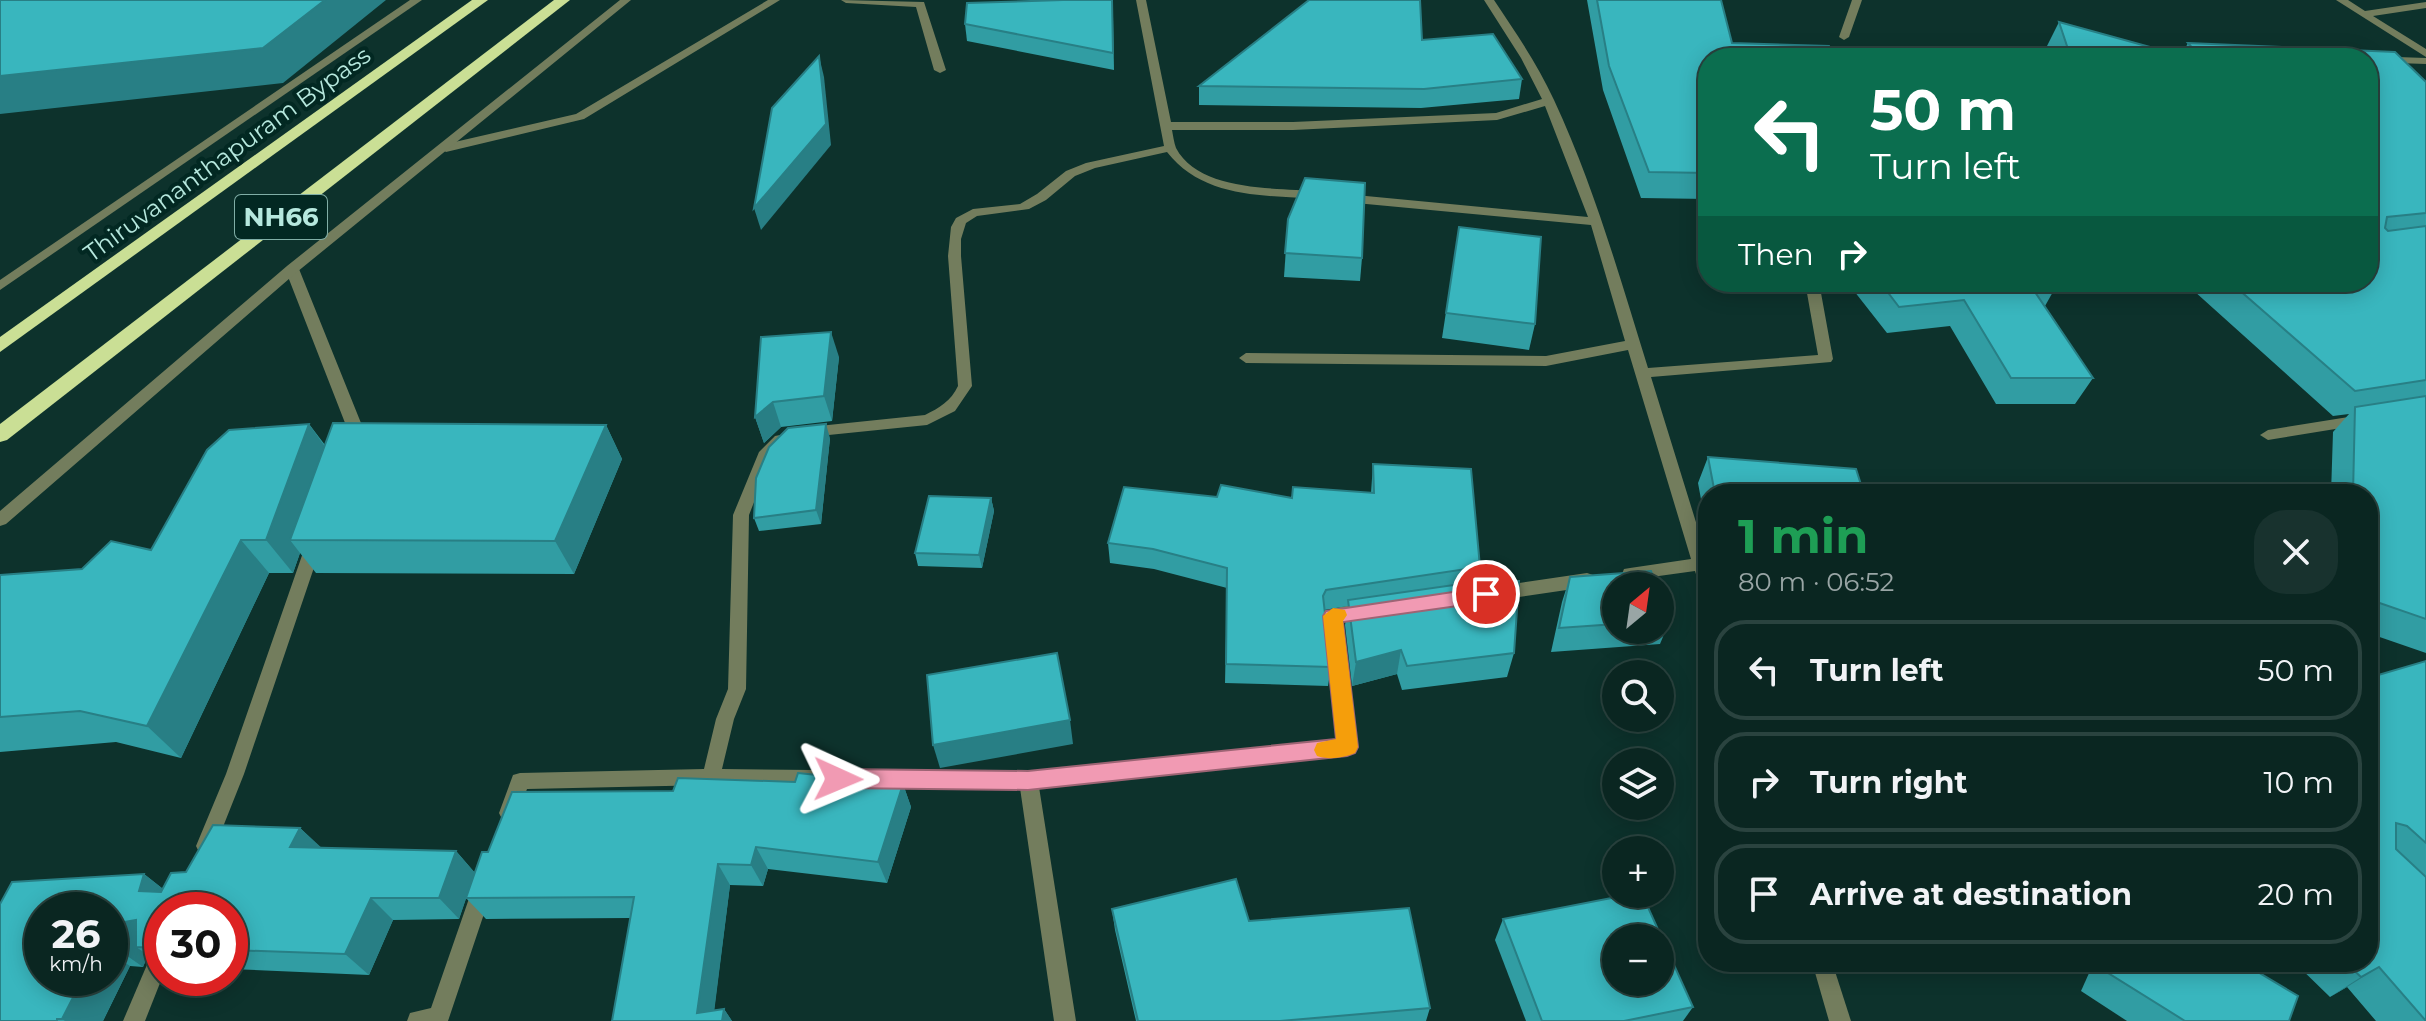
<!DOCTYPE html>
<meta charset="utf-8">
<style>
body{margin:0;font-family:Montserrat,sans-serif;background:#18322e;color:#f1f3f6;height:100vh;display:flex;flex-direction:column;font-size:30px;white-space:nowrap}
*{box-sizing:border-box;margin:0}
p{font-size:26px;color:#99a5a5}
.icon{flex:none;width:44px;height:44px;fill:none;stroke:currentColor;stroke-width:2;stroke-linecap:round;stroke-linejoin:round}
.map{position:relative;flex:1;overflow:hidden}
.drawer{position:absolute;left:1698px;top:484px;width:680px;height:488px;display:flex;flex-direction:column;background:#0a2621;border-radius:32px;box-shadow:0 4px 20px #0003,0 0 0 2px #2a433f}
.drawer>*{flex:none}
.banner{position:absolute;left:1698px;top:48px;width:680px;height:244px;border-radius:32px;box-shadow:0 4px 20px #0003,0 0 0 2px #2a433f;background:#0b6e4f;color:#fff;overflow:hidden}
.needle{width:52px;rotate:29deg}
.tools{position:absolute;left:1602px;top:572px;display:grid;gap:16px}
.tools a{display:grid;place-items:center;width:72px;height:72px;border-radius:50%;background:#0a2621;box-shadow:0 4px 20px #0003,0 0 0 2px #2a433f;font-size:40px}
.speed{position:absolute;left:24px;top:892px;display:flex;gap:16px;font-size:40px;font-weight:700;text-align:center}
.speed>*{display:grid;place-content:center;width:104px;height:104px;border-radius:50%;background:#0a2621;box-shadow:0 4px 20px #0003,0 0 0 2px #2a433f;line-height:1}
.speed small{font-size:20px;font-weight:400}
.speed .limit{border:12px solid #d22;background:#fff;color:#111}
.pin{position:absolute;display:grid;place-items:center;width:68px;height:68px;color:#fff;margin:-34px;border:4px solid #fff;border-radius:50%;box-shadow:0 2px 8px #0007}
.me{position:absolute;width:88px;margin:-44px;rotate:91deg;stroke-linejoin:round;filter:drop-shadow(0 0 6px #0008)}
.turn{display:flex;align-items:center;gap:28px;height:168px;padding:0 40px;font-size:36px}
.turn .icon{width:104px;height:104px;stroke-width:2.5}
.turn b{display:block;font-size:56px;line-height:68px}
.then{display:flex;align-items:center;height:76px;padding:0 40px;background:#0003;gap:16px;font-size:30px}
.round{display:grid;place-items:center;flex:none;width:84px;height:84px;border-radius:32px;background:#18322e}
.head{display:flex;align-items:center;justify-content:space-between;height:136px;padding:0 40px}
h1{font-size:48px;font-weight:700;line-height:60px;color:#1e9e55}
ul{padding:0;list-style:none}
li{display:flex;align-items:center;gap:24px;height:100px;margin:0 16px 12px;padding:0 24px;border:4px solid #2a433f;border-radius:32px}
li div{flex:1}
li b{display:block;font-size:30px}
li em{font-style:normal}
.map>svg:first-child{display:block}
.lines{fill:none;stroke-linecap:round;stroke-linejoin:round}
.minor{fill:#737d5d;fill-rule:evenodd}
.tertiary{fill:#737d5d;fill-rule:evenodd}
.trunk{fill:#cadf95;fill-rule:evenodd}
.wall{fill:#319da3;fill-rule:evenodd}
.shaded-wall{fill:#287f85}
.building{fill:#39b6be;stroke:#287f85;stroke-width:2;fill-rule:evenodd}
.route{fill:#f19ab3;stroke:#9d6474;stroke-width:2}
.slow{fill:#f59e0b}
.labels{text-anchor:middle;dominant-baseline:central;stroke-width:8;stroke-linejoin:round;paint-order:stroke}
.far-street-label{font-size:24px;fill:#b6e8de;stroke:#022822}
.shield{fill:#022822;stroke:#80aea6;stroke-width:2}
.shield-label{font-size:26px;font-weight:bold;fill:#b6e8de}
</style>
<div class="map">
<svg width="2426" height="1021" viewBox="0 0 2426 1021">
<rect width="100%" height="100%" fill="#0d322c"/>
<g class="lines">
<!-- minor -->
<g class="minor">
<polygon points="768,0 780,0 584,119 446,152 440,148 446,144 576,114"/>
<polygon points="841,0 924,2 946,70 940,73 934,70 916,7 846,3"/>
<path d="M1136 0H1146L1171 122H1293L1496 113 1542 99 1521 58 1484 0H1494C1516 33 1538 65 1554 100 1594 186 1620 278 1648 368L1818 355 1805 282H1819L1833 359 1831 362 1651 377 1708 561V595L1702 593 1695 571 1630 580 1624 579 1622 574 1624 569 1630 568 1691 559 1628 350 1546 366 1246 363 1239 358 1246 353 1546 356 1625 341 1591 225 1345 202 1339 198 1345 194 1588 217 1545 106 1497 120 1293 130H1172C1173 135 1174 143 1176 148 1199 192 1277 188 1318 191L1324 195 1318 199C1264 195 1204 199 1167 152L1095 168 1075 176 1046 200 1029 209 977 216 966 223 961 239V256L972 386 955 411 927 425 809 437 804 436 801 432 809 427 925 415C939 408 951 401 958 386L948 256 951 227 956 218 973 209 1020 204 1037 194 1066 171 1086 163 1164 146Z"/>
<polygon points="1852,0 1862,0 1849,37 1844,40 1839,37"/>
<polygon points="2336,0 2348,0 2365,11 2426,2 2426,8 2373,16 2426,49 2426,57"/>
<polygon points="2368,56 2426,58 2426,64 2368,62 2368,58 2363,58"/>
<polygon points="292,265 299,269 363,428 354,447 344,447 341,443 347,428 285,269"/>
<polygon points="2361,415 2369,420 2366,424 2268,440 2260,435 2268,430"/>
<path d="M780 435 788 440 771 459 749 515 746 689 734 719 722 769 1028 772 1337 740 1324 616 1327 611C1339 607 1359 602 1371 606L1374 611 1371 616 1342 621 1356 747 1354 753 1039 787 1076 1021H1054L1020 788 711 785 527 789 516 819 509 822 502 819 499 813 513 775 520 773 704 769 716 719 728 689 733 515 759 452 775 436Z"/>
<polygon points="314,538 320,540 322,544 244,774 213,852 206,855 199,852 196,846 226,774 306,544 308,540"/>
<polygon points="1587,573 1593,575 1595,580 1593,585 1587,587 1499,600 1493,598 1491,593 1493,588 1499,586"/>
<polygon points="483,878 490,880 493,887 448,1021 407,1021 410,1013 431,1008 473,887 476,880"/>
<polygon points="162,943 162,978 145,1021 123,1021 155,946"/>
<polygon points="1812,962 1832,962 1851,1021 1829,1021"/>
</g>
<!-- tertiary -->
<g class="tertiary">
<polygon points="410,0 422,0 0,290 0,280"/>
<polygon points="620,0 631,0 297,272 6,524 0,526 0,511 287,266"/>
</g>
<!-- trunk -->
<g class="trunk">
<polygon points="472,0 488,0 0,352 0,337"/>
<polygon points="554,0 570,0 7,440 0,442 0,424"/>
</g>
</g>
<!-- wall -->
<g class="wall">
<polygon points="1587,0 1721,0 1708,58 1708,199 1641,198 1603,90"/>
<polygon points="1113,16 1114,70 967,41 965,24"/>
<polygon points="2059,22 2181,56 2188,43 2395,52 2426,82 2426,653 2368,633 2368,494 2331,494 2333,432 2349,414 2333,416 2184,282 2368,282 2368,58 2051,58 2047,46"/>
<polygon points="1422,40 1522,79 1519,99 1421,108 1199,105 1199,86"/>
<polygon points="1288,219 1362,258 1360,281 1284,277"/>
<polygon points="1459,227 1535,324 1529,350 1442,338"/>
<polygon points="1847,282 2047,282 2054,290 2045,306 2093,378 2075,404 1996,404 1950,326 1887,333"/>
<polygon points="761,337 839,357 832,421 781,427 764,443 755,417"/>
<polygon points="309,424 325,445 606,425 622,459 574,574 316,573 300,553 293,573 269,573 181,758 116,742 0,752 0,575 82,569 151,550"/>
<polygon points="830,438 821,524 759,531 754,518"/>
<polygon points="1708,457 1864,494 1708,494 1708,537 1698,483"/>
<polygon points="1373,464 1480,567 1476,582 1514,653 1507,677 1402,690 1397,674 1352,686 1345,625 1348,606 1324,610 1331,667 1328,686 1225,683 1227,588 1154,569 1110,563 1108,543 1292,498 1371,493"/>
<polygon points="991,498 994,511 982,568 918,566 915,553"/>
<polygon points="1570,577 1616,586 1616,630 1660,630 1660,595 1670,620 1660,644 1551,652 1562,602"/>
<polygon points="2426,661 2426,1021 2376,1021 2347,987 2330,997 2294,962 2368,962"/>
<path d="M798 773 903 784 911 807 887 883 768 869 763 886 730 885 714 1010 724 1009 732 1021H612L630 918 486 919 466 898 459 919 393 920 369 975 230 969V910H162V965L148 955 143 967 130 966 103 1021H0V904L12 882 144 874 163 889 171 873 186 872 213 825 300 828 321 848 456 851 475 873 482 852H488L512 792 673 791 678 778 795 782ZM42 910H110V978H42Z"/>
<polygon points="1112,909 1249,921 1430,1008 1426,1021 1136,1021 1115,930"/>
<polygon points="1503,919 1693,1007 1683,1021 1526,1021 1495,940"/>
<polygon points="2094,962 2241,962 2289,1021 2127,1021 2081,991"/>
</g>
<!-- shaded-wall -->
<g class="shaded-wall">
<polygon points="325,0 386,0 283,83 0,114 0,76"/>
<polygon points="819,56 824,77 831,145 761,230 754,208"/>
<polygon points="831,332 839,357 832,421 824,396"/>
<polygon points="773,402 781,427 764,443 755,417"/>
<polygon points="309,424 333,458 290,540 300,553 293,573 266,540"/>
<polygon points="826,424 830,438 821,524 816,510"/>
<polygon points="606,425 622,459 574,574 555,541"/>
<polygon points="991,498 994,511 982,568 979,555"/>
<polygon points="241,540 269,573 181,758 147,726"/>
<polygon points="1401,650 1397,674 1352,686 1356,662"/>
<polygon points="1070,720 1073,744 940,768 933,745"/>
<polygon points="903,784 911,807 887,883 878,862"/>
<polygon points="300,828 324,850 290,847"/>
<polygon points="756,847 768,869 763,886 751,865"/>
<polygon points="456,851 475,873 459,919 439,898"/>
<polygon points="718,864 730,885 713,1021 697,1013"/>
<polygon points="144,874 172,896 139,891"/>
<polygon points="371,898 393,920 369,975 345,954"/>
<polygon points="136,920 136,947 148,955 143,967 113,946 125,922"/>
<polygon points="110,953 130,966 103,1021 65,1021 62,1019 83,978 110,978"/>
<polygon points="2379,967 2347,987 2330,997 2361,977"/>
<polygon points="724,1009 732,1021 722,1021"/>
</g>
<!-- building -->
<g class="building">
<polygon points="0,0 325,0 263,48 0,76"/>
<polygon points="1063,0 1112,0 1113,53 965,24 967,3"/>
<polygon points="1309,0 1420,0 1422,40 1493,34 1522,79 1424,89 1199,86"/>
<polygon points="1597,0 1721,0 1732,43 1829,46 1835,58 1708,58 1708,173 1649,172 1609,66"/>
<polygon points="2059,22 2190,58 2071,58"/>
<polygon points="2188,43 2395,52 2426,82 2426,213 2387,217 2385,228 2388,231 2426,226 2426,380 2355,391 2230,282 2368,282 2368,58 2201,58"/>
<polygon points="819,56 826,124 754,208 772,108"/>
<polygon points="1305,178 1365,183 1362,258 1285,253 1288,219"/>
<polygon points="1459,227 1541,237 1535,324 1446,313"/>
<polygon points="1880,282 2047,282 2054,290 2035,292 2093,378 2011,378 1964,300 1899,307"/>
<polygon points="831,332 824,396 773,402 755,417 761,337"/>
<polygon points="2426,396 2426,619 2368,599 2368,494 2353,494 2355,407"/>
<polygon points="333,423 606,425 555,541 290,540"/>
<polygon points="309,424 266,540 241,540 147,726 80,711 0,717 0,575 82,569 111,541 151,550 207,450 229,430"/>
<polygon points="826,424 816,510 754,518 756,478 769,447 788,428"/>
<polygon points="1708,457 1856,469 1864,494 1715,494"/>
<polygon points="1373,464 1471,469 1480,567 1326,590 1323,596 1331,667 1226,664 1227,568 1153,549 1108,543 1124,487 1217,497 1221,485 1292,498 1293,487 1374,493"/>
<polygon points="929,496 991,498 979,555 915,553"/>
<polygon points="1651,571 1657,586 1616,586 1616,624 1559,628 1570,577"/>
<polygon points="1482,581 1519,581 1514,653 1407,666 1401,650 1356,662 1348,600"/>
<polygon points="1660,595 1670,620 1660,621"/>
<polygon points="1057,653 1070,720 933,745 927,675"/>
<polygon points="2426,661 2426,843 2407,826 2396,823 2396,849 2426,877 2426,1021 2379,967 2361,977 2345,962 2368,962 2368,678"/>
<polygon points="798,773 903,784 878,862 756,847 751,865 718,864 697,1013 724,1009 722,1021 612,1021 634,897 466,898 482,852 488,852 512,792 673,791 678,778 795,782"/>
<polygon points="213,825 300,828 290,847 456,851 439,898 371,898 345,954 230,950 230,910 162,910 162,948 136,947 136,920 125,922 113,946 110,946 110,910 42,910 42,978 83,978 62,1019 57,1019 57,1021 0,1021 0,904 12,882 144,874 139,891 161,892 171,873 186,872"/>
<polygon points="1236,879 1249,921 1409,908 1430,1008 1280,1021 1138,1021 1112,909"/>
<path d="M1632 894H1642L1693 1007 1624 1021H1542L1503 919ZM1616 938H1660V982H1616Z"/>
<polygon points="2109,962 2241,962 2298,996 2289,1021 2185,1021 2105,971"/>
</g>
<!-- route -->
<polygon class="route" points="1486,587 1496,594 1486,602 1343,622 1358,747 1355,753 1347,756 1028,790 838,788 830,785 827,779 830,772 838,769 1028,771 1336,739 1323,616 1326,611"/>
<!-- slow -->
<path class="slow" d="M1333 608 1345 610 1347 615 1343 621 1358 747 1355 753C1343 758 1329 760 1317 756L1314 750 1317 743 1336 739 1323 616Z"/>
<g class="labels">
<!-- far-street labels -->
<g class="far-street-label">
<text transform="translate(227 154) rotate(-36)">Thiruvananthapuram Bypass</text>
</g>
<!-- shield labels -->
<rect class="shield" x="235" y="195" width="92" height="44" rx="6"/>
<g class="shield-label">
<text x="281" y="217">NH66</text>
</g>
</g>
</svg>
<div class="tools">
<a><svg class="needle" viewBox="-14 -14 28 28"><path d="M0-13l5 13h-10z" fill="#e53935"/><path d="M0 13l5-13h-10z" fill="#99a5a5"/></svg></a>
<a><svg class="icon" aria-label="search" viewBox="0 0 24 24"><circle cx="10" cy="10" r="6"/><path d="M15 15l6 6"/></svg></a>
<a><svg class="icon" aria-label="layers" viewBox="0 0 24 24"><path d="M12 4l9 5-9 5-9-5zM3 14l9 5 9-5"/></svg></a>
<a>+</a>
<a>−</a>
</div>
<div class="speed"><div>26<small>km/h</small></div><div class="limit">30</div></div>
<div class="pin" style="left:1486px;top:594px;background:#d93025"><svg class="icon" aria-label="arrive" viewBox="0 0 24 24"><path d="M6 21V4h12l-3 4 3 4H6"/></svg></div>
<svg class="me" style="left:838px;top:779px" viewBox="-20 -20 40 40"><path d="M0-17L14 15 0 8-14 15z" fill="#f19ab3" stroke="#fff" stroke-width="4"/></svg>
<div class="banner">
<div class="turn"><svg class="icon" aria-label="left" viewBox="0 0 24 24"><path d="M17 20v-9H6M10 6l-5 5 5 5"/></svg><div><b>50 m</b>Turn left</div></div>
<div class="then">Then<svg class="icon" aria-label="right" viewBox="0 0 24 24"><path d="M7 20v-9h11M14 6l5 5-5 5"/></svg></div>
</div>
<section class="drawer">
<div class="head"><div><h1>1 min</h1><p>80 m · 06:52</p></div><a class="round"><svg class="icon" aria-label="close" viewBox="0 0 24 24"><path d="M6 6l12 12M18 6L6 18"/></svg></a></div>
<ul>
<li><svg class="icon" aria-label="left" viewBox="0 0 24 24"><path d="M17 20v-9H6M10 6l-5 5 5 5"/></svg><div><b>Turn left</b></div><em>50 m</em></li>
<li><svg class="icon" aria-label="right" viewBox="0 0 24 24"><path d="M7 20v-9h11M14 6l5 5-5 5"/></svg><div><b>Turn right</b></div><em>10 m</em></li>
<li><svg class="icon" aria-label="arrive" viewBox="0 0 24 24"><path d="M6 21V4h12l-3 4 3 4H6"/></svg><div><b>Arrive at destination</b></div><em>20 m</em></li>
</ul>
</section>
</div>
